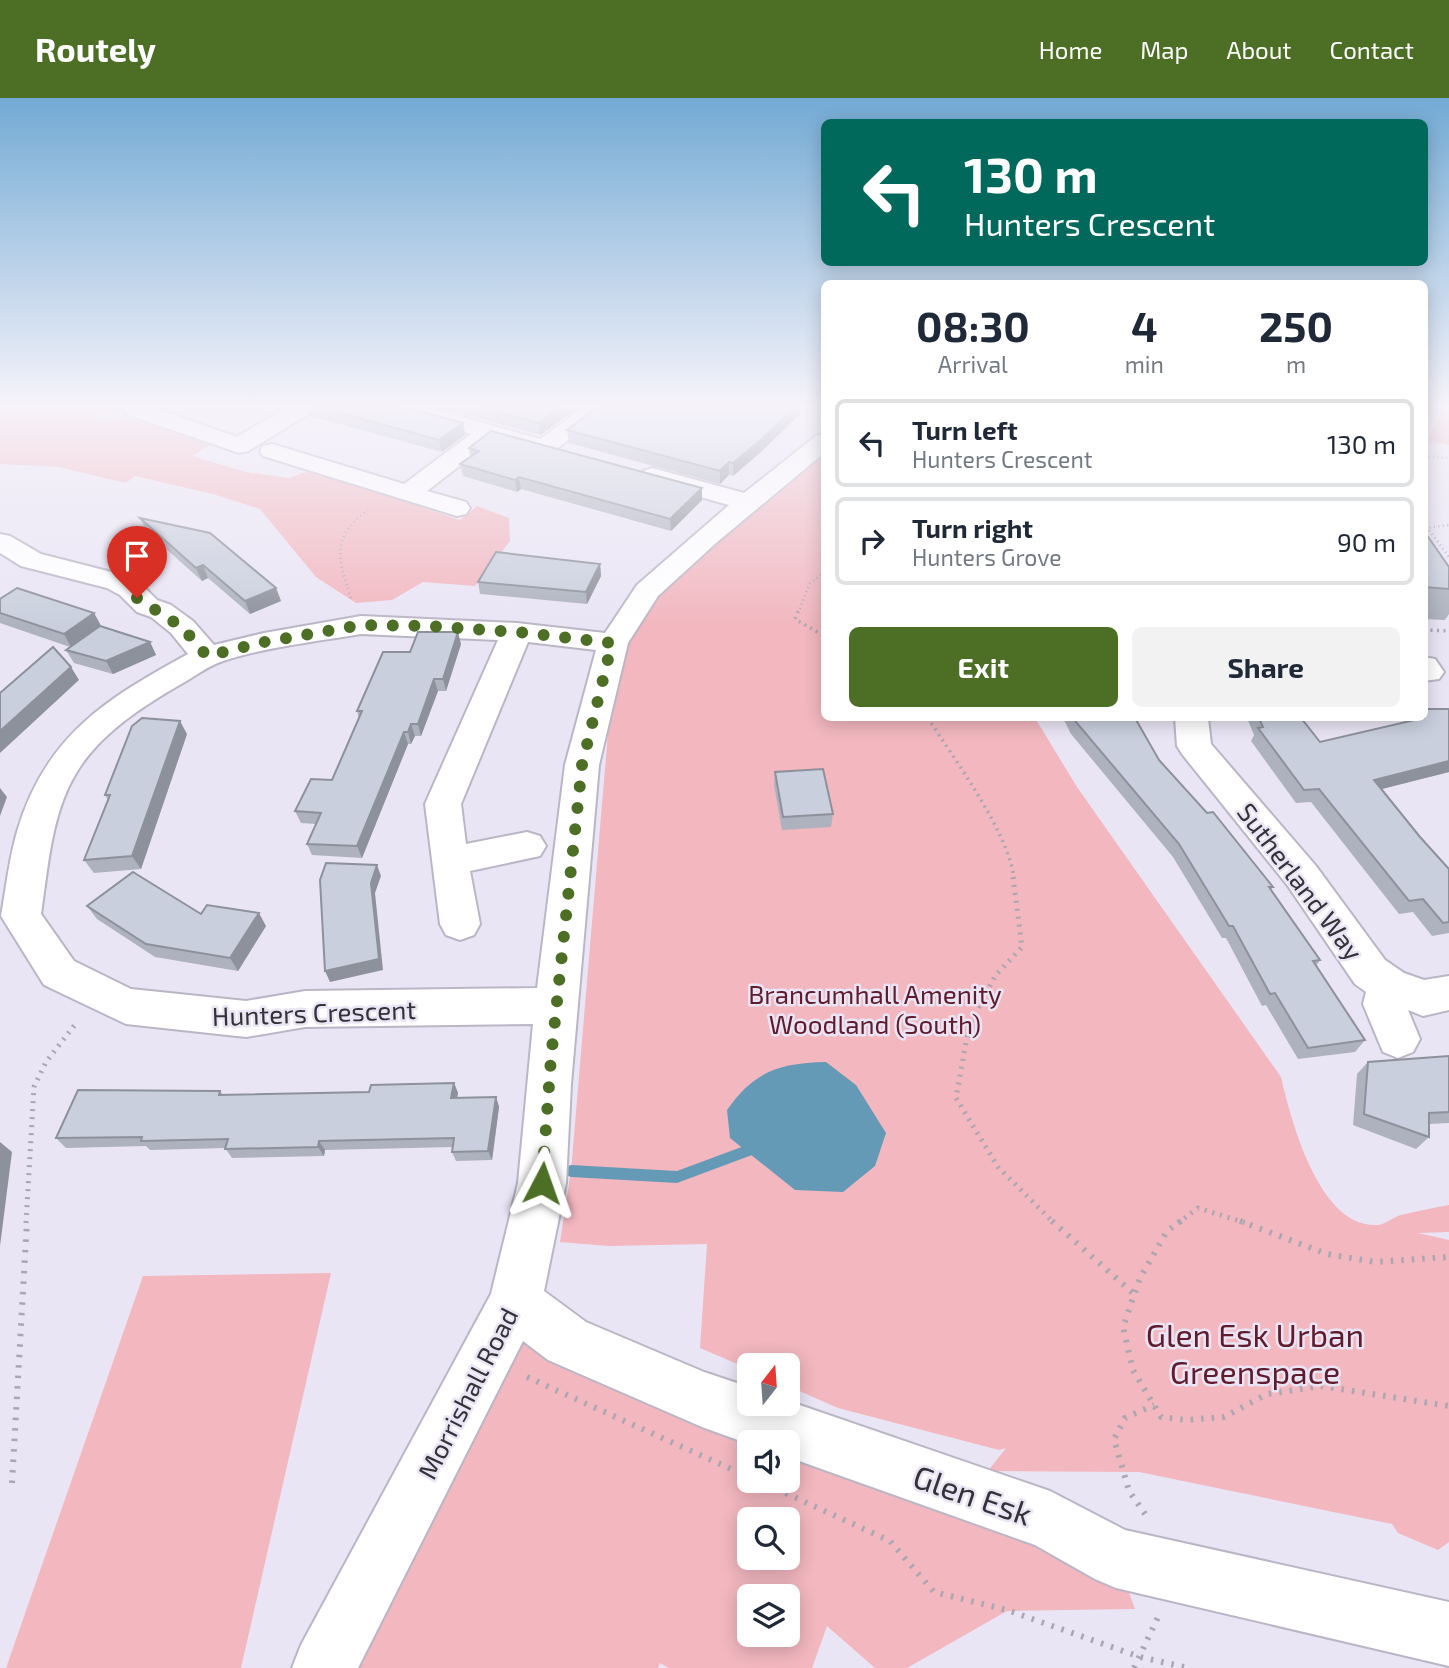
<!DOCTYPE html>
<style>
body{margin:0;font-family:"Exo 2",sans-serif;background:#f2f2f3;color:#1f2937;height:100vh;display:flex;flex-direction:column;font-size:26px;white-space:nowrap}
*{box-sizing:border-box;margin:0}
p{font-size:23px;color:#747a83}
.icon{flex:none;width:38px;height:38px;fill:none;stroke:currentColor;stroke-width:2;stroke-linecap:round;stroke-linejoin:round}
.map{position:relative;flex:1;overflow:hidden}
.details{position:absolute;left:821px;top:182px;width:607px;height:441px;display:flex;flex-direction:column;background:#fff;border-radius:10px;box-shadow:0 4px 18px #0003}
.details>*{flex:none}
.banner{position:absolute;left:821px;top:21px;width:607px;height:147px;border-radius:10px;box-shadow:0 4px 18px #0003;background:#00695c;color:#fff;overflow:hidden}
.needle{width:46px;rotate:17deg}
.fabs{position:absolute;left:737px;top:1255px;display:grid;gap:14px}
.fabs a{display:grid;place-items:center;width:63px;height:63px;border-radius:10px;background:#fff;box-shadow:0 4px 18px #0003;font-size:35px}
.pin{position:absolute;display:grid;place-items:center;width:60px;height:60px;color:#fff;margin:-72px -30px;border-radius:50% 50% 50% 0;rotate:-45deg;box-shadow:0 0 7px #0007}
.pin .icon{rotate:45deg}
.me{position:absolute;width:77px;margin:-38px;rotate:4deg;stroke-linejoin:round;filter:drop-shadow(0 0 5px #0008)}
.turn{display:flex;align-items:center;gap:24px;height:147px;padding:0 28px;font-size:32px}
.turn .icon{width:91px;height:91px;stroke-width:2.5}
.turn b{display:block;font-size:49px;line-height:60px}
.eta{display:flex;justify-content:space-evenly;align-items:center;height:119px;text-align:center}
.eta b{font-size:42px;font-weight:700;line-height:49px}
.action{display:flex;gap:14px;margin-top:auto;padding:14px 28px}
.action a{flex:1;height:80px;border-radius:10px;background:#4d6e25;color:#fff;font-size:28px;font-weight:700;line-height:80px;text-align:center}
.action a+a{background:#f2f2f3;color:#1f2937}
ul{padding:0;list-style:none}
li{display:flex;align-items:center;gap:21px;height:88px;margin:0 14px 10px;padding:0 14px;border:4px solid #e0e1e3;border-radius:10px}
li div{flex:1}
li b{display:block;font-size:26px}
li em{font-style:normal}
header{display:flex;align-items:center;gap:42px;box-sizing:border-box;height:98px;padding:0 35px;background:#4d6e25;color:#fff}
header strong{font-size:33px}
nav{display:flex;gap:38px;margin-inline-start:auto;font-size:24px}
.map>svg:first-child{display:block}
.green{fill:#f2b7bf;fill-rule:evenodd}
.water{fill:#659ab6}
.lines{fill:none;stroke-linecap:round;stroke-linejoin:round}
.stream{fill:#659ab6;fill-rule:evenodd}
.minor-casing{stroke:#bbb6c5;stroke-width:4}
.path-far3{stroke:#aaa6b2;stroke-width:2.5;stroke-dasharray:1 3.5;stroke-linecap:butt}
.path-far2{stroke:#aaa6b2;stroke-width:3.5;stroke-dasharray:2 4.5;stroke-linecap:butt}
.path-far1{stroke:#aaa6b2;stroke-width:5;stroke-dasharray:2 6;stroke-linecap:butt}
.path{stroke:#aaa6b2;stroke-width:6;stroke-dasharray:2.5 8;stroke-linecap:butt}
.minor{fill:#fff;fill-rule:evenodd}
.wall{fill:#adb2be}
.shaded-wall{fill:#8d919b}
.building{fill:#c9cfdd;stroke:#8d919b;stroke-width:2}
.route{stroke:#4d6e25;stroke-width:12;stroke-dasharray:0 21.6}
.labels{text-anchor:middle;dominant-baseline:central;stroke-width:5;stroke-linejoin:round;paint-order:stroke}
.street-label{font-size:26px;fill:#343237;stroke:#eae5f5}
.park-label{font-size:26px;fill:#601b2c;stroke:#eae5f5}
.near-park-label{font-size:32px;fill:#601b2c;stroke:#eae5f5}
.near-street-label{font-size:32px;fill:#343237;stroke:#eae5f5}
</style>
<header>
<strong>Routely</strong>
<nav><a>Home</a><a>Map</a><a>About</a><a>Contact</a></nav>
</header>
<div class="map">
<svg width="1449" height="1570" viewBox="0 0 1449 1570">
<rect width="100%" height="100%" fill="#eae5f5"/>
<!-- green -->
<g class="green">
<polygon points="0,309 118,309 94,320 112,323 131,317 213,345 192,358 246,374 289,380 311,372 460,422 477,408 509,420 510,443 475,488 423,484 392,502 356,505 316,479 260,411 213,396 135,378 126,385 58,369 0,366"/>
<polygon points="1444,315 1449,315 1449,347 1426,342"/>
<path d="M824 343V620H1035L1077 689 1281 979C1291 1022 1319 1130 1377 1127 1385 1127 1393 1119 1401 1117 1417 1113 1433 1110 1449 1107V1134L1418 1135 1449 1142V1444L1438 1452 1398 1435 1392 1426 1139 1374 988 1373 1006 1350 999 1352 838 1310 788 1288V1267H749V1271L700 1250 707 1146 609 1148 560 1144 571 1073 611 600 634 514 739 412Z"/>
<polygon points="331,1175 241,1570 6,1570 143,1178"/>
<path d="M515 1204 1116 1460 1135 1511 1007 1513 907 1570H875L827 1528 812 1570H669L660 1565 658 1570H324ZM749 1344H788V1382H749ZM749 1421H788V1460H749ZM749 1498H788V1536H749Z"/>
</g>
<!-- water -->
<path class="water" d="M826 964 856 987 886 1035 875 1068 843 1094 795 1092 730 1040 727 1012C754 973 780 965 826 964Z"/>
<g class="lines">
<!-- stream -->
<polygon class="stream" points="747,1047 752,1049 753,1053 752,1057 677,1085 571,1079 566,1077 564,1073 566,1069 571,1067 677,1073"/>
<!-- minor casing -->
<g class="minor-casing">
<g id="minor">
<polygon points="124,309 151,309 237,339 287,309 315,309 312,314 248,353 239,355 126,316"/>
<polygon points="388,309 426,309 540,341 584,309 610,309 553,354 544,356 493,342 427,393 466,404 470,410 466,416 457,418 263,358 260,353 263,348 272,346 404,386 471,336 391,314"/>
<path d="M824 336V355L716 445 658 498 628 545 599 667 571 986 566 1085 544 1193 586 1224 704 1274 749 1289V1306H788V1303L1050 1393 1125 1432 1449 1504V1568L1116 1490 1095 1481 1035 1447 788 1359V1344L749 1346 702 1329 548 1262 523 1243 358 1570H292L301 1547 491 1196 518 1085 533 926 305 929 246 939 126 926 44 887 1 818C6 790 9 761 17 734 45 638 106 601 188 556L171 535 151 519 137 514 120 497 107 490 21 468 0 455V436L10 438 41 456 127 478 140 485 157 502 171 507 193 523 214 547 264 535 361 518 517 525 605 535 637 487 729 407 643 383 639 378 643 373 652 370 744 395 816 338ZM361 536 498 542 425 706 440 826 446 837 460 842 474 837 480 826 470 773 540 758 546 748 540 738 527 734 466 746 461 706 528 544 596 552 565 667 537 890 305 893 246 903 131 891 74 863 41 816C48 770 51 718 75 677 99 635 146 606 188 582 198 576 209 568 220 564 265 549 314 544 361 536Z"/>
<polygon points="1424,559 1435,561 1444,574 1439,581 1424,583"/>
<polygon points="1175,620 1208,620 1211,646 1316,768 1385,862 1404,875 1424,882 1449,878 1449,912 1423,918 1408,912 1420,941 1413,954 1398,960 1383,954 1363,906 1366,894 1355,886 1288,788 1182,656 1177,648"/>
</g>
</g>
<!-- path-far3 -->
<g class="path-far3">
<polyline points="815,309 824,312"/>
<polyline points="1424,334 1440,309"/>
<polyline points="1424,358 1449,360"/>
<polyline points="1424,425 1449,459"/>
<polyline points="1425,430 1449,427"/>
<path d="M351 500C338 460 330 440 368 412"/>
<polyline points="798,515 810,485 824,475"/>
</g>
<!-- path-far2 -->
<g class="path-far2">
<polyline points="798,513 795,521 824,538"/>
<polyline points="1424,532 1449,533"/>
<path d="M928 620C954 661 1008 733 1014 780"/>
</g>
<!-- path-far1 -->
<g class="path-far1">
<polyline points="1013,779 1022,849 995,878 969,928 956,1000 998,1069 1054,1125"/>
<polyline points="26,1125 34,989 46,964 77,924"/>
<polyline points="1178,1125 1198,1110 1246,1125"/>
</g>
<!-- path -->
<g class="path">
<polyline points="1052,1123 1134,1196"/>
<polyline points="1181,1123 1167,1133 1140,1180 1123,1229 1133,1272 1161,1319 1186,1322 1224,1319 1267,1296 1321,1288 1449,1308"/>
<polyline points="1240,1123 1327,1156 1375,1164 1449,1159"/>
<polyline points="527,1279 749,1379"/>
<polyline points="757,1382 890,1443 934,1494 1007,1512 1140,1559 1189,1570"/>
<polyline points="12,1385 27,1123"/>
<polyline points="1145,1416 1129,1393 1114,1341 1125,1320 1154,1307"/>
<polyline points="1134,1570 1159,1517"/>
</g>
<!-- minor -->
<use href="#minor" class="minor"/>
</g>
<!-- wall -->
<g class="wall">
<polygon points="307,309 406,309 463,325 465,337 442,354 310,318"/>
<polygon points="437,309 579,309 540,337"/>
<polygon points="597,309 800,309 800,316 762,353 733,378 729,377 720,386 569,345 567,332"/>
<polygon points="469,350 702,402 671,433 521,391 517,394 463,378 460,366 470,359"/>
<polygon points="140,420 276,490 281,503 250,516 208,480 202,483 146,433"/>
<polygon points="1424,433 1449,469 1449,516 1445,522 1424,521"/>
<polygon points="600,466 601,478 587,506 480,496 478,484"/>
<polygon points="0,501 94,515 101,528 150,544 156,557 113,576 74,565 66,552 70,549 0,525"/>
<polygon points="461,546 446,593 438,593 421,638 415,638 411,646 408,646 362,760 312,757 307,746 316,726 301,725 295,713 332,682 359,620 357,613 410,554"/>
<polygon points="1449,611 1449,674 1382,691 1420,739 1449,771 1449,835 1432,838 1413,814 1399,816 1311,704 1296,705 1251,643 1254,637 1247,620 1301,620 1320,644 1403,625 1406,620 1424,620"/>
<polygon points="1063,620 1135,620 1159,662 1273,789 1271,792 1320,862 1316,868 1365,942 1355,954 1298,961 1266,907 1262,908 1226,840 1222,840 1173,759 1071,636"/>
<polygon points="187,636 141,771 94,775 84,762 108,702 105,697"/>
<polygon points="775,674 833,716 831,729 782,732 774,687"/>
<polygon points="87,808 201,816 266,828 238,873 155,859 97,821"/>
<polygon points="1449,958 1449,1025 1429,1026 1429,1039 1416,1051 1353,1027 1357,976 1368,964"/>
<polygon points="454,985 458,995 457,1000 496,999 499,1009 492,1062 456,1063 452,1054 453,1049 325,1052 324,1058 232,1060 225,1050 150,1052 146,1048 66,1050 56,1040 220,993 223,997 369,994"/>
</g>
<!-- shaded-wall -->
<g class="shaded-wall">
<polygon points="561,309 579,309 540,337 539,325"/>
<polygon points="795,309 800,309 800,316 762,353 733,378 733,365"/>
<polygon points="463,325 465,337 442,354 439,342"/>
<polygon points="729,364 729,377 720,386 720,373"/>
<polygon points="519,379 521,391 517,394 515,382"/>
<polygon points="702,390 702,402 671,433 670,421"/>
<polygon points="600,466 601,478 587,506 586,494"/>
<polygon points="203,467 208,480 202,483 196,470"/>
<polygon points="276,490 281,503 250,516 245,503"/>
<polygon points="94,515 101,528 71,549 64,536"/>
<polygon points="458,534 461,546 446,593 443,581"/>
<polygon points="150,544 156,557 113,576 106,563"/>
<polygon points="71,569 79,582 0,655 0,633"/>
<polygon points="434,581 438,593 421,638 418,626"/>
<polygon points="180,623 187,636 141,771 132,758"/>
<polygon points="411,626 415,638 411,646 408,634"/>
<polygon points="404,634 408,646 362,760 357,748"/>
<polygon points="1449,663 1449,674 1366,695 1374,682"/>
<polygon points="0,690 7,699 0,718"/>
<polygon points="377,767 381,778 375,795 383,872 330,884 325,873"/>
<polygon points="259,815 266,828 238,873 230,860"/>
<polygon points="454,985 458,995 455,1010 451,1000"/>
<polygon points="496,999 499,1009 492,1062 488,1053"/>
<polygon points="319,1043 325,1052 324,1058 318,1049"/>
<polygon points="0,1044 12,1054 0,1148"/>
</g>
<!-- building -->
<g class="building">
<polygon points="318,309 406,309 463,325 439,342"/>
<polygon points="480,309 561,309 539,325"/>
<polygon points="597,309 795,309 762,341 733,365 729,364 720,373 567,332"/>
<polygon points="491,333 702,390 670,421 519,379 515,382 460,366 479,353 469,350"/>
<polygon points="140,420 210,435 276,490 245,503 203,467 196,470"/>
<polygon points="1424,433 1449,469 1449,491 1424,489"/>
<polygon points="496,454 600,466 586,494 478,484"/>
<polygon points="17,490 94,515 64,536 0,515 0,501"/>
<polygon points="100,528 150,544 106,563 66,552"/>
<polygon points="418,534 458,534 443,581 434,581 418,626 411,626 408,634 404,634 357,748 307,746 321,715 295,713 311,681 332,682 362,613 357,613 383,554 410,554"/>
<polygon points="53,549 71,569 0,633 0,595"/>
<polygon points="1424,611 1449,611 1449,663 1374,682 1420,739 1449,771 1449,824 1443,825 1423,801 1409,803 1319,691 1304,692 1258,630 1263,629 1259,620 1301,620 1320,644 1419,621 1418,620 1424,620"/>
<polygon points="142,620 180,623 132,758 84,762 110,697 105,697 132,628"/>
<polygon points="1074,620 1135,620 1159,662 1207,715 1213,714 1273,789 1269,789 1320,862 1313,863 1365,942 1308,950 1275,895 1270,896 1233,828 1229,828 1179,746 1076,624"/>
<polygon points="823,671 833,716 783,719 775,674"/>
<polygon points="326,765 377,767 371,785 379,861 325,873 320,782"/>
<polygon points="133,774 201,816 207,807 259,815 230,860 146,846 87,808"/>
<polygon points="1449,958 1449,1014 1429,1015 1429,1039 1364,1016 1368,964"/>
<polygon points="454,985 451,1000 496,999 488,1053 452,1054 454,1040 319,1043 318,1049 225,1051 228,1041 141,1043 142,1039 56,1040 78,992 220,993 219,997 369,994 371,987"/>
</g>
<!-- sky -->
<linearGradient id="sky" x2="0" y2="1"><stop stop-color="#73aad4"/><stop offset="0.58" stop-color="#f6f3fa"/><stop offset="1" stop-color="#f6f3fa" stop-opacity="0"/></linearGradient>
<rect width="1449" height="529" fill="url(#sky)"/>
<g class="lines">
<!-- route -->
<polyline class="route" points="137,500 182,529 207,558 264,544 361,527 429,528 517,534 612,545 582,667 551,960 542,1085"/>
</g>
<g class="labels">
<!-- street labels -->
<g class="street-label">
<text transform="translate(1301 783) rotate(53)">Sutherland Way</text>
<text transform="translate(314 914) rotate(-2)">Hunters Crescent</text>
<text transform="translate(467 1295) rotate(-63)">Morrishall Road</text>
</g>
<!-- park labels -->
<g class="park-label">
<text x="875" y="895">Brancumhall Amenity<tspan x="875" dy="30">Woodland (South)</tspan></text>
</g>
<!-- near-park labels -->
<g class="near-park-label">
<text x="1255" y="1236">Glen Esk Urban<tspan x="1255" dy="37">Greenspace</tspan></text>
</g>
<!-- near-street labels -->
<g class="near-street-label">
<text transform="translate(973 1396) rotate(19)">Glen Esk</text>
</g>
</g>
</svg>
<div class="fabs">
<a><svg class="needle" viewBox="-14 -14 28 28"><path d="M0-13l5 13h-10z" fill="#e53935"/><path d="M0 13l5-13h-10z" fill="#747a83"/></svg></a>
<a><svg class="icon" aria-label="sound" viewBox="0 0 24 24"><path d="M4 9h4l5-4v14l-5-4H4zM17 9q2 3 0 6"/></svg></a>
<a><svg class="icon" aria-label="search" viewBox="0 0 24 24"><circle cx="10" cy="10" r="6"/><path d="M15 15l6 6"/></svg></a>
<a><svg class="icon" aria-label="layers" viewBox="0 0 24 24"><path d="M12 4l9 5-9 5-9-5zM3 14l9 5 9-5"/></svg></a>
</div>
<div class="pin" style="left:137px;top:500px;background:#d93025"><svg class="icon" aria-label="arrive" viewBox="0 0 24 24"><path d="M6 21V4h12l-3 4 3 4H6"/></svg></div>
<svg class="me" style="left:542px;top:1085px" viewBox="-20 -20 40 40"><path d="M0-17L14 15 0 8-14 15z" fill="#4d6e25" stroke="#fff" stroke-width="4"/></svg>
<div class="banner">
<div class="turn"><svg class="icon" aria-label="left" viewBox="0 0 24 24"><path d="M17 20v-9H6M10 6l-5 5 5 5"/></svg><div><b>130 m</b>Hunters Crescent</div></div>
</div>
<section class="details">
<div class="eta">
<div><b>08:30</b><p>Arrival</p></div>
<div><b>4</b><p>min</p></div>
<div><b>250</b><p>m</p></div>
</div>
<ul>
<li><svg class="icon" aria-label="left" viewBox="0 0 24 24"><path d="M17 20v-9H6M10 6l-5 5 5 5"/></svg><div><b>Turn left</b><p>Hunters Crescent</p></div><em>130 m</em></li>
<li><svg class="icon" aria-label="right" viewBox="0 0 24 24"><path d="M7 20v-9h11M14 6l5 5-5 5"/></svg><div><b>Turn right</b><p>Hunters Grove</p></div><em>90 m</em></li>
</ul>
<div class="action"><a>Exit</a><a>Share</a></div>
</section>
</div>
